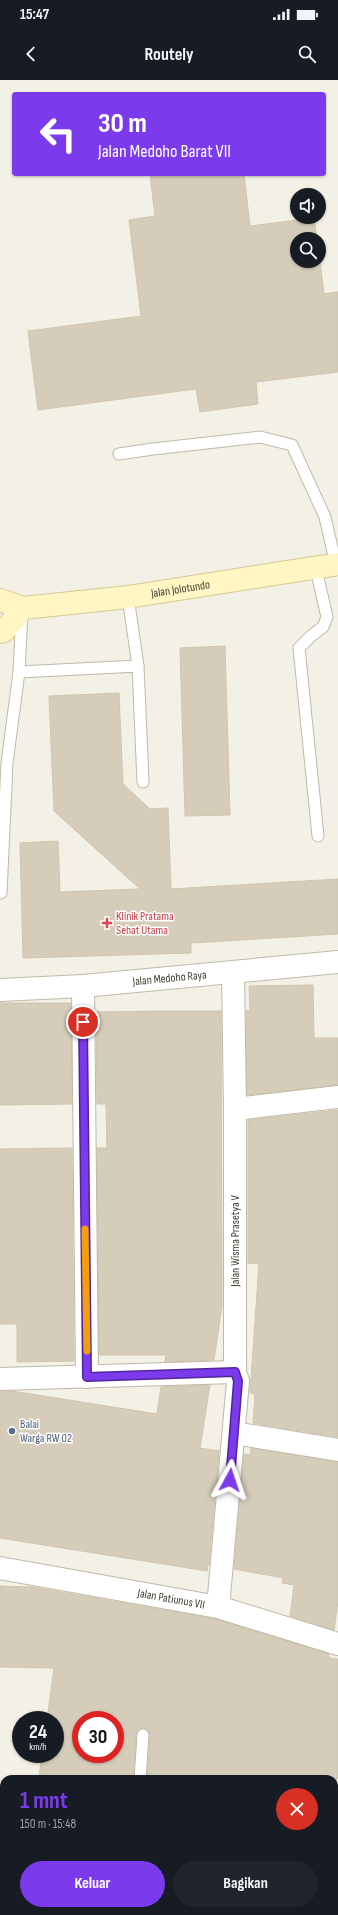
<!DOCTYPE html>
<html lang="id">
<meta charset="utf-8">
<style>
body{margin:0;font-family:"Sofia Sans Condensed",sans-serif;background:#20242c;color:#f1f3f6;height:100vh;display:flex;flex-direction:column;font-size:15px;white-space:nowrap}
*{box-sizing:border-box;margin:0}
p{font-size:13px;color:#9ea1a6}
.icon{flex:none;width:22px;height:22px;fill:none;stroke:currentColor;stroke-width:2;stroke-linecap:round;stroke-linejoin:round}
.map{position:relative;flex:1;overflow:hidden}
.drawer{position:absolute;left:0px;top:1695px;width:338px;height:140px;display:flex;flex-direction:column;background:#171b24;border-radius:12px 12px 0 0;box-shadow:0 1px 3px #0004}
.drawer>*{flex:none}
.hud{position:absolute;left:12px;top:12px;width:314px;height:84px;border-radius:4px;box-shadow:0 1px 3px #0004;background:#7c3aed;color:#fff;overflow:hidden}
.tools{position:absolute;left:290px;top:108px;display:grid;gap:8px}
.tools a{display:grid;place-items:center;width:36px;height:36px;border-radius:50%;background:#171b24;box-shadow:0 1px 3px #0004;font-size:20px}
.speed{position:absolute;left:12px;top:1631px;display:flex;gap:8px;font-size:20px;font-weight:700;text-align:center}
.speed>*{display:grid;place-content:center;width:52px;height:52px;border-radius:50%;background:#171b24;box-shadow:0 1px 3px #0004;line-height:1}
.speed small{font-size:10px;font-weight:400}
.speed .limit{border:6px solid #d22;background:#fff;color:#111}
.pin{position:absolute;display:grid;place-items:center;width:34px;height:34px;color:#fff;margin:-17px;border:2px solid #fff;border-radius:50%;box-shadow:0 1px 4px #0007}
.me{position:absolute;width:44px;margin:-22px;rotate:5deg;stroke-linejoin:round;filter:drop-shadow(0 0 3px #0008)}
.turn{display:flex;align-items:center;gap:14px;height:84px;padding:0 20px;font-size:18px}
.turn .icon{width:52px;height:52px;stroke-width:2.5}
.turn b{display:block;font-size:28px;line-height:34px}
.round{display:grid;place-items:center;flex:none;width:42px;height:42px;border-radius:21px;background:#20242c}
.summary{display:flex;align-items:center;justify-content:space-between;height:68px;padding:0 20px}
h1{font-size:24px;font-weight:700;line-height:30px;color:#7c3aed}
.primary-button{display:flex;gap:8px;margin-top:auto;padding:8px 20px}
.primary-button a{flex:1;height:46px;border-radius:24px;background:#7c3aed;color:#fff;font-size:16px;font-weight:700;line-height:46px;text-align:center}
.primary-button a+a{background:#20242c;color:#f1f3f6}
.status{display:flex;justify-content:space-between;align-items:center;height:28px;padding:0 20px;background:#171b24;direction:ltr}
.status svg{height:11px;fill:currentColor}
header{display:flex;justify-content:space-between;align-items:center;height:52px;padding:0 20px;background:#171b24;font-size:18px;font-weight:700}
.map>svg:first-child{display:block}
.building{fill:#d5cdba;stroke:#d0c5ad;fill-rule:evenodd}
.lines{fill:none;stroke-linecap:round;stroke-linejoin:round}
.lane-casing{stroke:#bfb9a7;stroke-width:13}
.street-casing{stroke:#bfb9a7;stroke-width:24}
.secondary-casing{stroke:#d5c893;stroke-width:24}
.lane{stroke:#fff;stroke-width:11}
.street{stroke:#fff;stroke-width:22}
.secondary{stroke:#fff6c3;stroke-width:22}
.route-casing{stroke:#51269a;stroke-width:10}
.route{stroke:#7c3aed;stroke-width:7}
.slow{stroke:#f59e0b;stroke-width:7}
.health-dot{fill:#e0444e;stroke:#fff;stroke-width:1.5}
.service-dot{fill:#5c6f8a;stroke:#fff;stroke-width:1.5}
.labels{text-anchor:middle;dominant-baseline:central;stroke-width:3;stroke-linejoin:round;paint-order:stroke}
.street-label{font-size:12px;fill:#454034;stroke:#fff}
.health-label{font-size:12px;fill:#be3a42;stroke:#fff;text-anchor:start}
.service-label{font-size:12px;fill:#4e5e75;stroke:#fff;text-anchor:start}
</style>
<div class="status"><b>15:47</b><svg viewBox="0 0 49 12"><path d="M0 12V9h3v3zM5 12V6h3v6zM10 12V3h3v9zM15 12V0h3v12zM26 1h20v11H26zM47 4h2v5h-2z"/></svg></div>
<header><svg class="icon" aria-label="back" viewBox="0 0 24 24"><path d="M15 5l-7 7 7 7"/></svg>Routely<svg class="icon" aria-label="search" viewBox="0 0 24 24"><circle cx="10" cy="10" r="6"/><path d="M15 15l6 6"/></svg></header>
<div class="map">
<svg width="338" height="1835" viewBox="0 0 338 1835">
<rect width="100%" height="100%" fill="#f3f0e5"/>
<!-- building -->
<g class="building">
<polygon points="150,94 244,94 250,146 314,138 317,159 297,159 297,181 319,181 319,174 324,214 338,212 338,292 256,302 258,324 200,332 196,309 38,330 28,251 141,236 129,140 155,136"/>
<polygon points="225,566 230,735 185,736 180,568"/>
<polygon points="119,613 123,704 150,729 168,728 171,809 338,799 338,854 191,863 191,873 23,878 20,763 58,761 60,812 140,809 54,731 49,616"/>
<polygon points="313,905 314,958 338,958 338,1005 247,1015 246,931 250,930 249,906"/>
<polygon points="0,923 71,923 72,1024 0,1025"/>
<polygon points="160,931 221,931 222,1226 214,1280 165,1282 166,1275 99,1275 97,1068 107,1068 106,1024 97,1024 96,932"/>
<polygon points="338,1030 338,1357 253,1343 255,1314 250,1313 259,1184 248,1183 248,1040"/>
<polygon points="72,1068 74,1281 17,1282 17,1244 0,1244 0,1069"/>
<polygon points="210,1305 200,1368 219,1371 209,1485 208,1485 207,1491 0,1458 0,1311 12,1311 157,1334 161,1307"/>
<polygon points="251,1368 338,1382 338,1522 334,1550 290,1536 294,1505 282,1503 283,1498 234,1489 244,1374 250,1375"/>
<path d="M0 1506 32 1507 215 1539 329 1574V1578L338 1579V1699H147L150 1655 147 1649 143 1648 140 1649 136 1654 133 1699H39L42 1674H55V1640H47L54 1588 0 1587ZM81 1640H115V1674H81Z"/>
</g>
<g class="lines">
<!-- lane casing -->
<g class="lane-casing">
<g id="lane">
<polyline points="119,374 153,369 260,357 292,365 325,437 336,485"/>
<polyline points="316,489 327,537 323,547 311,556 299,568 318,756"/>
<polyline points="128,517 138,586"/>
<polyline points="19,592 138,586 143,702"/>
<polyline points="1,813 7,683 19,592 22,532"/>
<polyline points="140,1699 143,1655"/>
</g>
</g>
<!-- street casing -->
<g class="street-casing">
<g id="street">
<polyline points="83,906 87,1297"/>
<path id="s1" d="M0 910 83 906 338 882"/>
<polyline points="235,1029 338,1017"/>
<polyline points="0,1299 235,1292"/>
<polyline points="234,1353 338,1370"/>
<path id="s2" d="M0 1488 218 1527 338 1564"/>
<polyline points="218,1527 238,1301 235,1292 235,1029 233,893"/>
<polyline points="0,1749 4,1750"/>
<polyline points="334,1815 338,1816"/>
</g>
</g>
<!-- secondary casing -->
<g class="secondary-casing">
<g id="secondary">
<path id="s3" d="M0 520 23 528 128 517 338 484"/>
<polyline points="0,552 4,551 23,528"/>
</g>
</g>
<!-- lane -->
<use href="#lane" class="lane"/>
<!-- street -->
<use href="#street" class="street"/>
<!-- secondary -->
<use href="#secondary" class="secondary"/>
</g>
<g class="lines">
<!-- route casing -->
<g class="route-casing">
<polyline id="route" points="83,942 87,1297 235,1292 238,1301 230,1400"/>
</g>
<!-- route -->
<use href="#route" class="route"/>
<!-- slow -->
<polyline class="slow" points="85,1149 87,1271"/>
</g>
<!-- markers -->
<path class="health-dot" d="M105 837h4v4h4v4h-4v4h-4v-4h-4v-4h4z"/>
<circle class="service-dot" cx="12" cy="1351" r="4"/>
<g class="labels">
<!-- street labels -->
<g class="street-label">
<text stroke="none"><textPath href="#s3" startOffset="183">Jalan Jolotundo</textPath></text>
<text stroke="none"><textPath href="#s1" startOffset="170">Jalan Medoho Raya</textPath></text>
<text transform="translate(235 1161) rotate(-90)">Jalan Wisma Prasetya V</text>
<text stroke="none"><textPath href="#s2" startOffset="174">Jalan Patiunus VII</textPath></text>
</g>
<!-- health labels -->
<g class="health-label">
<text x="116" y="836">Klinik Pratama<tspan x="116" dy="14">Sehat Utama</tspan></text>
</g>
<!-- service labels -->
<g class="service-label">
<text x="20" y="1344">Balai<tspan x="20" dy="14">Warga RW 02</tspan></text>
</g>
</g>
</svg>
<div class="tools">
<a><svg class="icon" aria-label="sound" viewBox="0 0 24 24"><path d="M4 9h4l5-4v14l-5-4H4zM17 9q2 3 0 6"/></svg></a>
<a><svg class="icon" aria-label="search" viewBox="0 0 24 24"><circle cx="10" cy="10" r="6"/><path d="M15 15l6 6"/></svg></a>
</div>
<div class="speed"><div>24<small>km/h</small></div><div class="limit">30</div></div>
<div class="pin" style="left:83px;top:942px;background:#d93025"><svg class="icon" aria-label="arrive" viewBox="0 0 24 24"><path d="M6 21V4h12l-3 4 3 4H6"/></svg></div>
<svg class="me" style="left:230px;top:1400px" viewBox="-20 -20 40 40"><path d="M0-17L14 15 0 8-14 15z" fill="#7c3aed" stroke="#fff" stroke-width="4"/></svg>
<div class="hud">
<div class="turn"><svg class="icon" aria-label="left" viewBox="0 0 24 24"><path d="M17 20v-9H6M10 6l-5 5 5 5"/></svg><div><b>30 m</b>Jalan Medoho Barat VII</div></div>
</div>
<section class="drawer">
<div class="summary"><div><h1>1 mnt</h1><p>150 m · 15:48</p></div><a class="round" style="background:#d93025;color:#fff"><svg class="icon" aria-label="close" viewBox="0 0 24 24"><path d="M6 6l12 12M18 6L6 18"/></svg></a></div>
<div class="primary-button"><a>Keluar</a><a>Bagikan</a></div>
</section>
</div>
